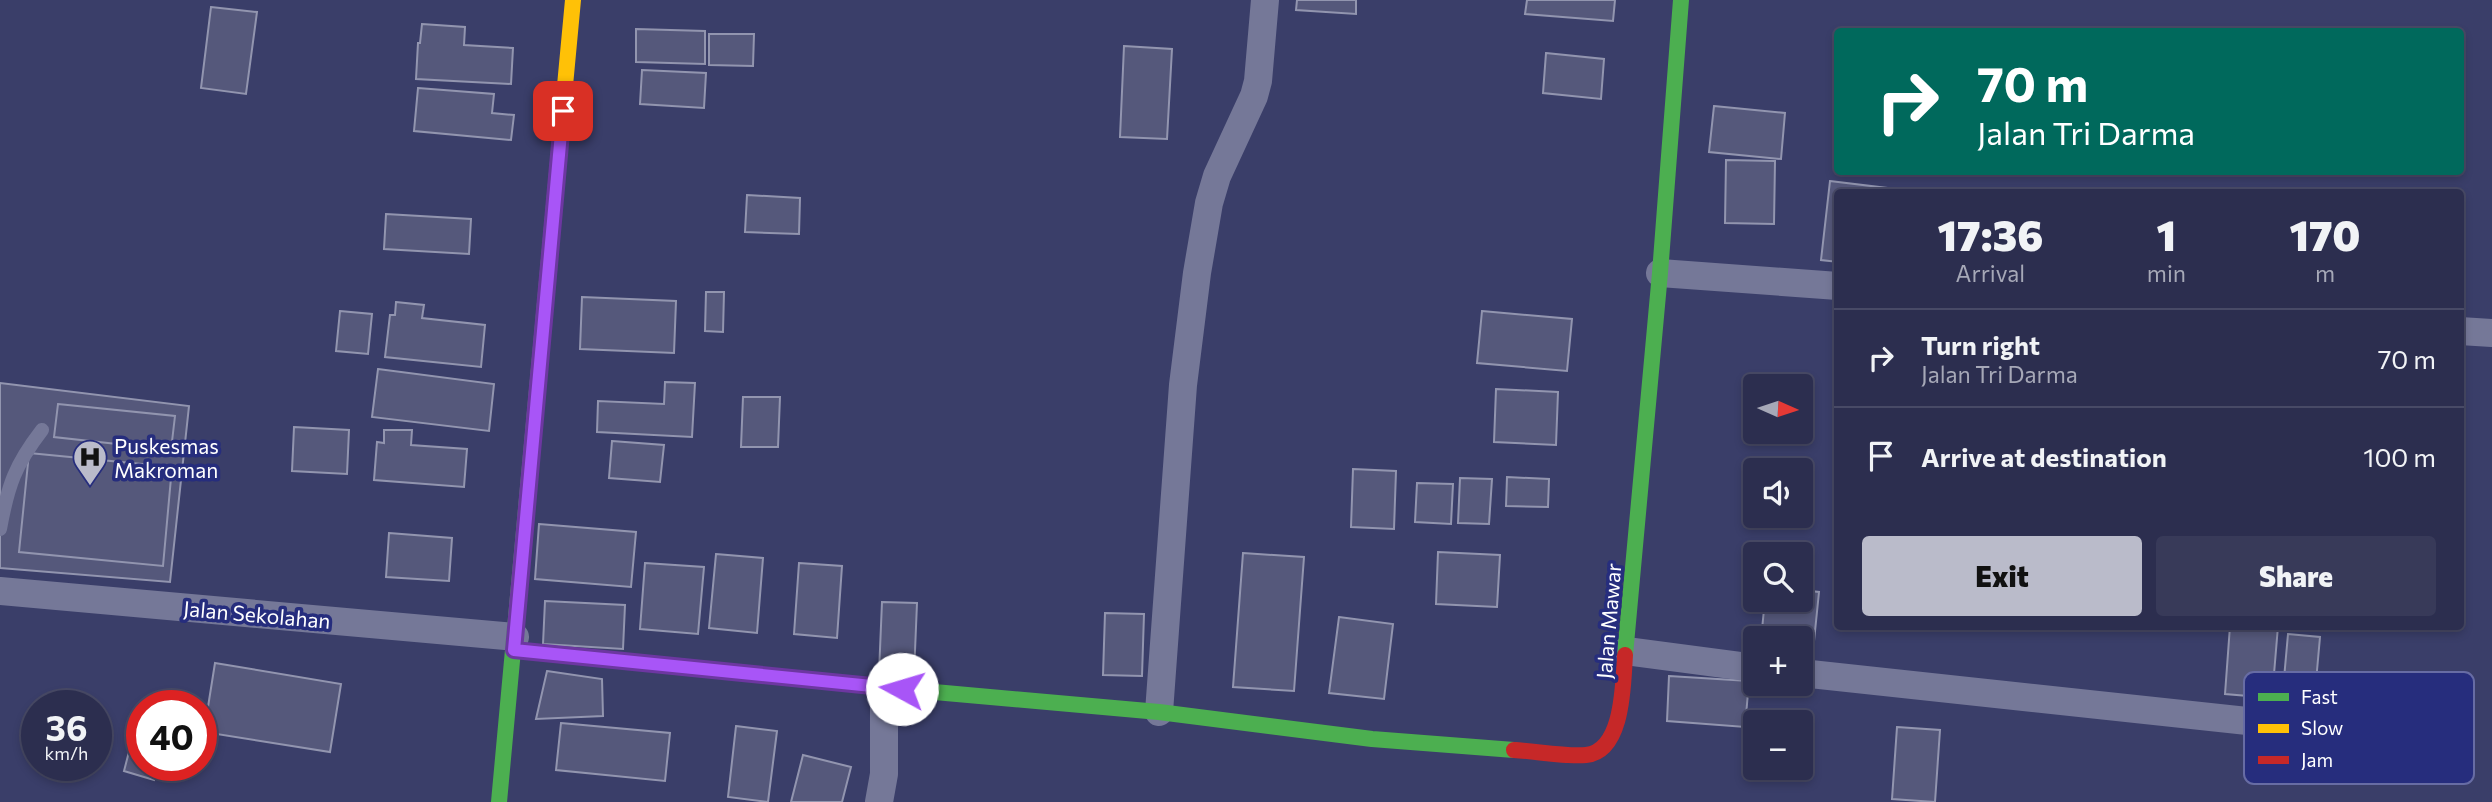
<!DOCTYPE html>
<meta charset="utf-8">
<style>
body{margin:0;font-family:Commissioner,sans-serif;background:#383a59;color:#f1f3f6;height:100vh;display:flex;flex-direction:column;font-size:26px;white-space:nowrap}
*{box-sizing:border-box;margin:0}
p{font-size:23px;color:#a6a8b7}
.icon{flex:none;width:38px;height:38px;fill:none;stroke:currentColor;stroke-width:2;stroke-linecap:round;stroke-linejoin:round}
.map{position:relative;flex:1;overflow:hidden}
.drawer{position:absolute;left:1834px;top:189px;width:630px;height:441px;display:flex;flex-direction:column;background:#2c2e4f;border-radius:7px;box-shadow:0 4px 10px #0003,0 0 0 2px #484a66}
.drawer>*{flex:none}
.guide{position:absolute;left:1834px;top:28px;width:630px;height:147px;border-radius:7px;box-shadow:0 4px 10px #0003,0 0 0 2px #484a66;background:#00695c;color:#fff;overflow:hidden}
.needle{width:46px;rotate:93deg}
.tools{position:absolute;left:1743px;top:374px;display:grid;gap:14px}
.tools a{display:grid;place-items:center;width:70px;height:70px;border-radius:7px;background:#2c2e4f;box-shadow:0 4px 10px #0003,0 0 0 2px #484a66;font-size:35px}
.speed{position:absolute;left:21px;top:690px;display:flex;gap:14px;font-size:35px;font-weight:700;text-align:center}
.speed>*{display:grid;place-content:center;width:91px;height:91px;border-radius:50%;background:#2c2e4f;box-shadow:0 4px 10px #0003,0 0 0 2px #484a66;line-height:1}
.speed small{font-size:18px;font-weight:400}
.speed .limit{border:10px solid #d22;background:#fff;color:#111}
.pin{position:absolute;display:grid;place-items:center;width:60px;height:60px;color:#fff;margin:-30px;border-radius:14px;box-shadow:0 4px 10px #0006}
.me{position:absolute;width:77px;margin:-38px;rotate:276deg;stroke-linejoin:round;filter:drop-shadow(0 0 5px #0008)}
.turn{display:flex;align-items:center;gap:24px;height:147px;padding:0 28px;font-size:32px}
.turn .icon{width:91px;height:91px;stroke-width:2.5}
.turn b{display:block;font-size:49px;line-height:60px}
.eta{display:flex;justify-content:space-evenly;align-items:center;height:119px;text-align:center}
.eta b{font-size:42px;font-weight:800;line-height:49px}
.primary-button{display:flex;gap:14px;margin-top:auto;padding:14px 28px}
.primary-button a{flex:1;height:80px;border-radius:7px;background:#babbca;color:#111;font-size:28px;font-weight:800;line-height:80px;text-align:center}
.primary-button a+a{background:#383a59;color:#f1f3f6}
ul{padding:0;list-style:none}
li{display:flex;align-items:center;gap:21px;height:98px;padding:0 28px;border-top:2px solid #484a66}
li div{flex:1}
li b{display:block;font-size:26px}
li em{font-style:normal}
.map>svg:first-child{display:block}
.building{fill:#55587b;stroke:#9295af;stroke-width:2}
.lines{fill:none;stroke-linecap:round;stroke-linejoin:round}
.lane{stroke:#757898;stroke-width:14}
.street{stroke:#757898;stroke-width:28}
.fast{stroke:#4caf50;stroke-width:16}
.slow{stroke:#ffc107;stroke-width:16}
.jam{stroke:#c62828;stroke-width:16}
.route-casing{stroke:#6d37a1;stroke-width:18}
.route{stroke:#a855f7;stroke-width:12}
.labels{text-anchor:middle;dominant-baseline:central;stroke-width:7;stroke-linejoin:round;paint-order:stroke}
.poi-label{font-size:21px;fill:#fff;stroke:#262d7d;text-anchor:start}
.street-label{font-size:21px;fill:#fff;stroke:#262d7d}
.key{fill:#262d7d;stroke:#676ca4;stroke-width:2}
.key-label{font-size:19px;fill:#fff}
</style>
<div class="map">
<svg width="2492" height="802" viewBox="0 0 2492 802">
<rect width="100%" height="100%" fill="#3a3e69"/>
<!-- building -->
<g class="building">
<polygon points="1297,0 1356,0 1356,14 1296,10"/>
<polygon points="1527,0 1615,0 1613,21 1525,14"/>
<polygon points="211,7 257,12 246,94 201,88"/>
<polygon points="422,24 465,27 464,45 513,48 511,84 416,79 418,43 420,43"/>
<polygon points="636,29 705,31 705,64 636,62"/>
<polygon points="709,34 754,34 753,66 709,65"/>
<polygon points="1124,46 1172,49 1167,139 1120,137"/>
<polygon points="1546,53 1604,59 1601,99 1543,93"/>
<polygon points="642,70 706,73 704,108 640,104"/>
<polygon points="418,88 494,94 492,113 514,115 511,140 414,131"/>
<polygon points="1714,106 1785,113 1781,159 1709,152"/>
<polygon points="1726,160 1775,161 1774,224 1725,223"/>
<polygon points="1830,181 1887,188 1887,192 1838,192 1838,262 1821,260"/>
<polygon points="747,195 800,198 799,234 745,232"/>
<polygon points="386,214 471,219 469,254 384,249"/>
<polygon points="706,292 724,292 723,332 705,331"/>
<polygon points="582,297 676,301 674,353 580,349"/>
<polygon points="396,302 424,305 422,318 485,325 481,367 385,357 390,315 395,315"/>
<polygon points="340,311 372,314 368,354 336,351"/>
<polygon points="1482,311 1572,319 1567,371 1477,363"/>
<polygon points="378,369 494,384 489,431 372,417"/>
<polygon points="665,382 695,383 692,437 597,432 598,401 664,404"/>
<polygon points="0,383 189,406 170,582 0,568"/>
<polygon points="1496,389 1558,392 1556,445 1494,442"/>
<polygon points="743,397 780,397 778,447 741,447"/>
<polygon points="58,404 175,416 171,450 54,437"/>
<polygon points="294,427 349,430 347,474 292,471"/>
<polygon points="384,430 412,430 411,445 467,449 464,487 374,480 377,442 384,443"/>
<polygon points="612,441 664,445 660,482 609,478"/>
<polygon points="29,453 172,467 163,566 19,552"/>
<polygon points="1353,469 1396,471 1394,529 1351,527"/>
<polygon points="1507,477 1549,479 1548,507 1506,506"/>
<polygon points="1460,478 1492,479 1489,524 1458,523"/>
<polygon points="1417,483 1453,484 1451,524 1415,522"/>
<polygon points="539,524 636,532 631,587 535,579"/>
<polygon points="389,533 452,538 449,581 386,577"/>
<polygon points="1438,552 1500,555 1497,607 1436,604"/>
<polygon points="1243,553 1304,557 1294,691 1233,687"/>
<polygon points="716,554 763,558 757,633 709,628"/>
<polygon points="645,563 704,567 698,634 640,629"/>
<polygon points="799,563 842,566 837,638 794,634"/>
<polygon points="1801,590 1819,592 1813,651 1801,650 1801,639 1761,639 1765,600 1801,600"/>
<polygon points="545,601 625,605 623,649 543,644"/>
<polygon points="882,602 917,603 914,675 879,673"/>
<polygon points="1105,613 1144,614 1142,676 1103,675"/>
<polygon points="1339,617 1393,624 1384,699 1329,693"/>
<polygon points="2230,626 2278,626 2272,698 2225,694"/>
<polygon points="2288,634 2320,637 2313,715 2281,712"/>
<polygon points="215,663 341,684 330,752 204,732"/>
<polygon points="547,671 602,679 603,716 536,719"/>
<polygon points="1669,676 1749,681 1745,727 1667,721"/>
<polygon points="139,713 142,714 142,765 158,765 154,780 124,771"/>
<polygon points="561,723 670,733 665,781 556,770"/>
<polygon points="736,726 777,731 768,802 728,797"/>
<polygon points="1897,727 1940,730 1935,802 1892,799"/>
<polygon points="803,755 851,767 842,802 791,802"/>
</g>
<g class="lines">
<!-- lane -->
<path class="lane" d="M0 529C8 485 15 465 42 430"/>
<!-- street -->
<g class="street">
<polyline points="1660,273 1838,286"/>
<polyline points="2460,331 2492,333"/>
<polyline points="0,591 515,637"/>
<polyline points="1626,651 1755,668"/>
<polyline points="1801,673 2294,726"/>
<polyline points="1159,712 1183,385 1197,273 1209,203 1217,176 1254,96 1258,81 1265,0"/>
<polyline points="879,802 884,774 884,687"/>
</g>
<!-- fast -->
<g class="fast">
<polyline points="1625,655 1660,273 1681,0"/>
<polyline points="912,690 1159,712 1372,739 1514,750"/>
<polyline points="499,802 563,107"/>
</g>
<!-- slow -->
<g class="slow">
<polyline points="563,107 573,0"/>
<polyline points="514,650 742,673"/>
</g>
<!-- jam -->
<g class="jam">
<polyline points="742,673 912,690"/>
<path d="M1514 750C1535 751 1566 757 1586 755 1624 751 1623 682 1625 655"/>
</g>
</g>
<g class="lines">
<!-- route casing -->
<g class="route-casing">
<polyline id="route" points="563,111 514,650 902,689"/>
</g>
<!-- route -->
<use href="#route" class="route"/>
</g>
<!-- icons -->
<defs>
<g id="hospital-pin" transform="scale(1.75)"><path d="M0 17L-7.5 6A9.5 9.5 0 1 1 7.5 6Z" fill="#babbca" stroke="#262d7d"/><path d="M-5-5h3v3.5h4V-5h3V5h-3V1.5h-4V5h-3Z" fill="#111"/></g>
</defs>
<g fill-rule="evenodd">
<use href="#hospital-pin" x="90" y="457"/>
</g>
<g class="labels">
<!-- poi labels -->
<g class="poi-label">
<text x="114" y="445">Puskesmas<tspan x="114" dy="24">Makroman</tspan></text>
</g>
<!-- street labels -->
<g class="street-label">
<text transform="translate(257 614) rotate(5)">Jalan Sekolahan</text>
<text transform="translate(1608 621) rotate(-85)">Jalan Mawar</text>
</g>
</g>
<!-- legend -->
<rect x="2244" y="672" width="230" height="112" rx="10" class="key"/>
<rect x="2258" y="693" width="31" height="8" fill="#4caf50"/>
<rect x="2258" y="724" width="31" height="9" fill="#ffc107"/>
<rect x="2258" y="756" width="31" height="8" fill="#c62828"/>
<g class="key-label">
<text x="2301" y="704">Fast</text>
<text x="2301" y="735">Slow</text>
<text x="2301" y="767">Jam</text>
</g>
</svg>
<div class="tools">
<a><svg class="needle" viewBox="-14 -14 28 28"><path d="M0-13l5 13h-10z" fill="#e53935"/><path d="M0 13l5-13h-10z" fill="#a6a8b7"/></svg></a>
<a><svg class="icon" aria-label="sound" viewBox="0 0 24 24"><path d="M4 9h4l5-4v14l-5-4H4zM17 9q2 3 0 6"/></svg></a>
<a><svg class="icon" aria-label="search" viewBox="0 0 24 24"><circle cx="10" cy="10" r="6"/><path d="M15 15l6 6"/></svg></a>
<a>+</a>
<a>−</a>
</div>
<div class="speed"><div>36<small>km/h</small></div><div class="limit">40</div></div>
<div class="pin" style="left:563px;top:111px;background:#d93025"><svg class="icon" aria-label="arrive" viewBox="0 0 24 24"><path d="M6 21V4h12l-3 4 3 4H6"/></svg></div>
<svg class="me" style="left:902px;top:689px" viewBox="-20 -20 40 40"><circle r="19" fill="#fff"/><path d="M0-13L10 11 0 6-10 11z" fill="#a855f7"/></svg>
<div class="guide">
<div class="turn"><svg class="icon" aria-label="right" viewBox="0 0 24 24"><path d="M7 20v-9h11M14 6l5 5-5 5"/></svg><div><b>70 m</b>Jalan Tri Darma</div></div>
</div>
<section class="drawer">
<div class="eta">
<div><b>17:36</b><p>Arrival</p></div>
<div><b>1</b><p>min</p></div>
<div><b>170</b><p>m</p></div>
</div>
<ul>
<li><svg class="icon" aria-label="right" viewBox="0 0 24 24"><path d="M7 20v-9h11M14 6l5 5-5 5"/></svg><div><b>Turn right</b><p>Jalan Tri Darma</p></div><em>70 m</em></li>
<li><svg class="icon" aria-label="arrive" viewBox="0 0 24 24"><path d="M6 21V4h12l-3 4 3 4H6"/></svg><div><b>Arrive at destination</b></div><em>100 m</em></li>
</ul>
<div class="primary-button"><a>Exit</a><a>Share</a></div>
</section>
</div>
